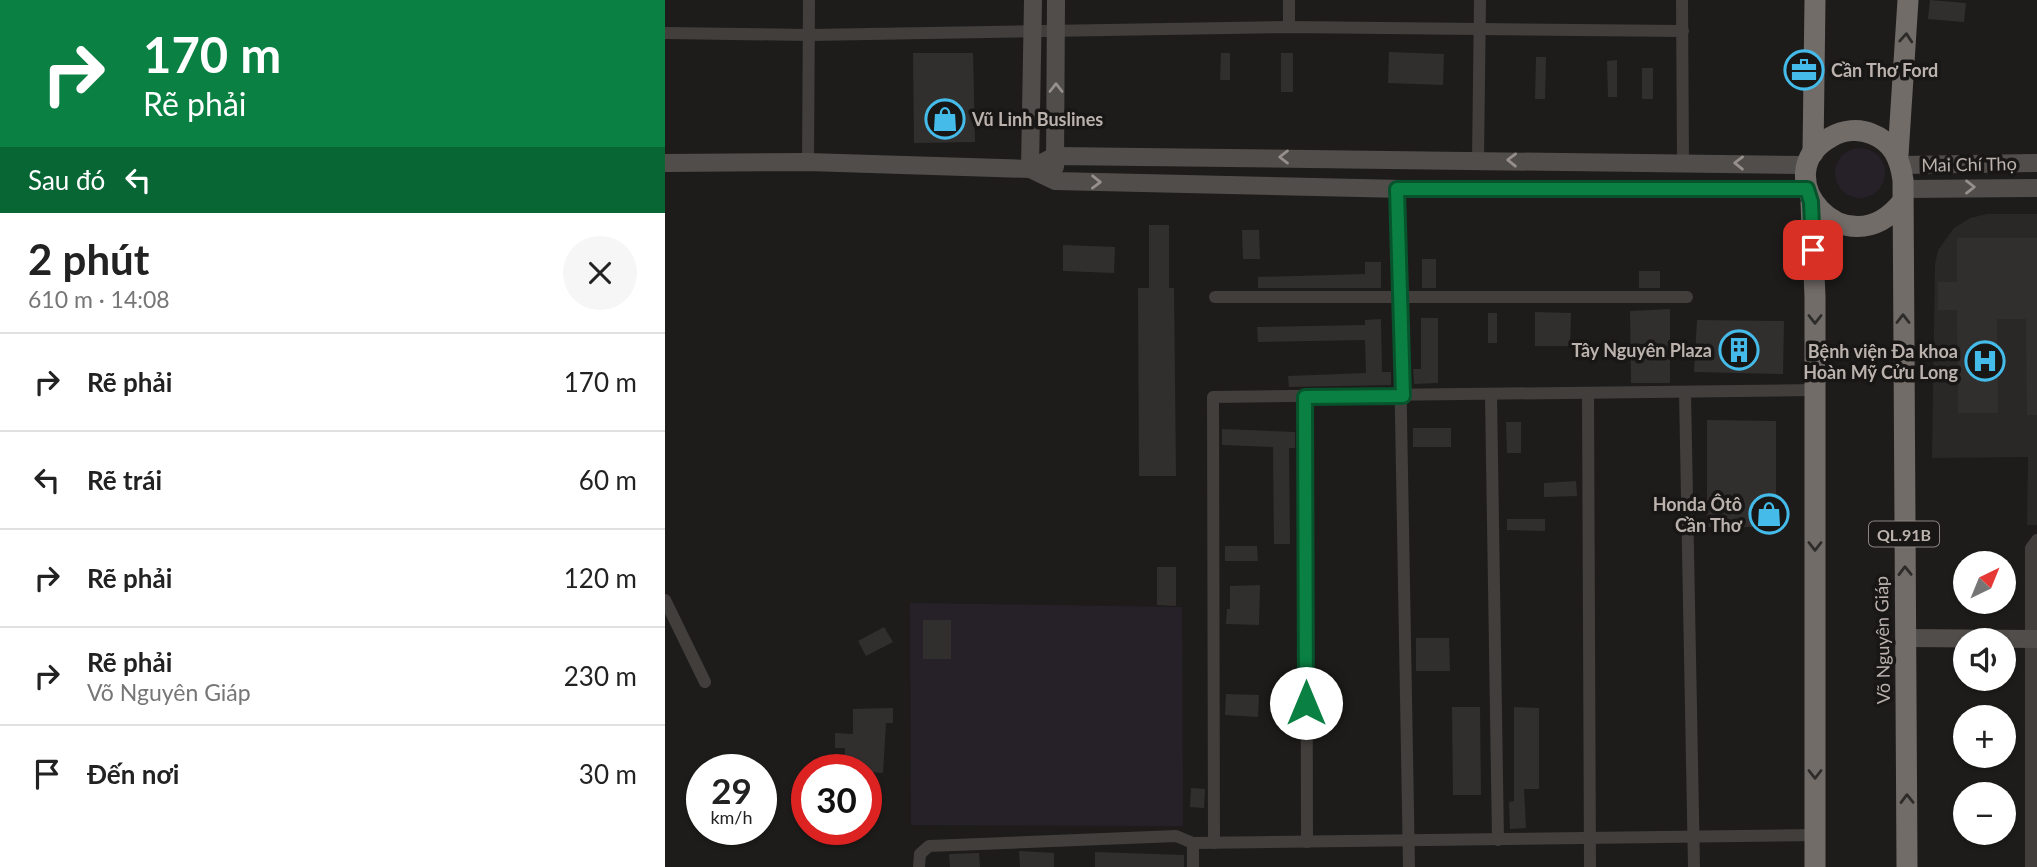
<!DOCTYPE html>
<html lang="vi">
<meta charset="utf-8">
<style>
body{margin:0;font-family:Lato,sans-serif;background:#f6f6f6;color:#222;height:100vh;display:flex;flex-direction:column;font-size:26px;white-space:nowrap}
*{box-sizing:border-box;margin:0}
p{font-size:23px;color:#767676}
.icon{flex:none;width:38px;height:38px;fill:none;stroke:currentColor;stroke-width:2;stroke-linecap:round;stroke-linejoin:round}
.map{position:relative;flex:1;overflow:hidden}
.details{display:flex;flex-direction:column;background:#fff;width:665px}
.details>*{flex:none}
.guide{background:#0b8043;color:#fff;overflow:hidden}
.needle{width:46px;rotate:43deg}
.buttons{position:absolute;left:1288px;top:551px;display:grid;gap:14px}
.buttons a{display:grid;place-items:center;width:63px;height:63px;border-radius:50%;background:#fff;box-shadow:0 2px 5px #0004;font-size:35px}
.speed{position:absolute;left:21px;top:754px;display:flex;gap:14px;font-size:35px;font-weight:700;text-align:center}
.speed>*{display:grid;place-content:center;width:91px;height:91px;border-radius:50%;background:#fff;box-shadow:0 2px 5px #0004;line-height:1}
.speed small{font-size:18px;font-weight:400}
.speed .limit{border:10px solid #d22;background:#fff;color:#111}
.pin{position:absolute;display:grid;place-items:center;width:60px;height:60px;color:#fff;margin:-30px;border-radius:14px;box-shadow:0 4px 10px #0006}
.me{position:absolute;width:77px;margin:-38px;rotate:0deg;stroke-linejoin:round;filter:drop-shadow(0 0 5px #0008)}
.turn{display:flex;align-items:center;gap:24px;height:147px;padding:0 28px;font-size:32px}
.turn .icon{width:91px;height:91px;stroke-width:2.5}
.turn b{display:block;font-size:49px;line-height:60px}
.then{display:flex;align-items:center;height:66px;padding:0 28px;background:#0003;gap:14px;font-size:26px}
.round{display:grid;place-items:center;flex:none;width:74px;height:74px;border-radius:37px;background:#f6f6f6}
.head{display:flex;align-items:center;justify-content:space-between;height:119px;padding:0 28px}
h1{font-size:42px;font-weight:700;line-height:52px}
ul{padding:0;list-style:none}
li{display:flex;align-items:center;gap:21px;height:98px;padding:0 28px;border-top:2px solid #e0e0e0}
li div{flex:1}
li b{display:block;font-size:26px}
li em{font-style:normal}
main{display:flex;flex:1;min-height:0}
.map>svg:first-child{display:block}
.built{fill:#2a2826}
.green{fill:#262028}
.building{fill:#312f2e}
.lines{fill:none;stroke-linecap:round;stroke-linejoin:round}
.street{stroke:#413e3c;stroke-width:12}
.secondary{stroke:#514d4a;stroke-width:18}
.highway{stroke:#726c68;stroke-width:21}
.oneway{stroke:#2e2c2a}
.oneway2{stroke:#968f8b}
.route-casing{stroke:#07532c;stroke-width:18}
.route{stroke:#0b8043;stroke-width:12}
.labels{text-anchor:middle;dominant-baseline:central;stroke-width:7;stroke-linejoin:round;paint-order:stroke}
.shield{fill:#181715;stroke:#8a8480;stroke-width:2}
.shield-label{font-size:16px;font-weight:bold;fill:#bbb2ae}
.poi-label{font-size:18px;font-weight:bold;fill:#bbb2ae;stroke:#181715;text-anchor:end}
.street-label{font-size:18px;fill:#bbb2ae;stroke:#181715}
</style>
<main>
<section class="details">
<div class="guide">
<div class="turn"><svg class="icon" aria-label="right" viewBox="0 0 24 24"><path d="M7 20v-9h11M14 6l5 5-5 5"/></svg><div><b>170 m</b>Rẽ phải</div></div>
<div class="then">Sau đó<svg class="icon" aria-label="left" viewBox="0 0 24 24"><path d="M17 20v-9H6M10 6l-5 5 5 5"/></svg></div>
</div>
<div class="head"><div><h1>2 phút</h1><p>610 m · 14:08</p></div><a class="round"><svg class="icon" aria-label="close" viewBox="0 0 24 24"><path d="M6 6l12 12M18 6L6 18"/></svg></a></div>
<ul>
<li><svg class="icon" aria-label="right" viewBox="0 0 24 24"><path d="M7 20v-9h11M14 6l5 5-5 5"/></svg><div><b>Rẽ phải</b></div><em>170 m</em></li>
<li><svg class="icon" aria-label="left" viewBox="0 0 24 24"><path d="M17 20v-9H6M10 6l-5 5 5 5"/></svg><div><b>Rẽ trái</b></div><em>60 m</em></li>
<li><svg class="icon" aria-label="right" viewBox="0 0 24 24"><path d="M7 20v-9h11M14 6l5 5-5 5"/></svg><div><b>Rẽ phải</b></div><em>120 m</em></li>
<li><svg class="icon" aria-label="right" viewBox="0 0 24 24"><path d="M7 20v-9h11M14 6l5 5-5 5"/></svg><div><b>Rẽ phải</b><p>Võ Nguyên Giáp</p></div><em>230 m</em></li>
<li><svg class="icon" aria-label="arrive" viewBox="0 0 24 24"><path d="M6 21V4h12l-3 4 3 4H6"/></svg><div><b>Đến nơi</b></div><em>30 m</em></li>
</ul>
</section>
<div class="map">
<svg width="1372" height="867" viewBox="0 0 1372 867">
<rect width="100%" height="100%" fill="#1d1c1a"/>
<!-- built -->
<polygon class="built" points="1322,214 1372,214 1372,525 1362,525 1363,457 1267,458 1270,264 1273,250 1289,228 1305,218"/>
<!-- green -->
<g class="green">
<circle cx="1195" cy="173" r="25"/>
<polygon points="245,603 517,607 518,826 246,825"/>
</g>
<!-- building -->
<g class="building">
<polygon points="1265,0 1301,3 1299,22 1263,19"/>
<polygon points="724,52 779,54 778,85 723,83"/>
<polygon points="248,53 308,53 310,142 249,143"/>
<polygon points="556,53 565,53 565,80 555,80"/>
<rect x="616" y="53" width="12" height="39"/>
<polygon points="871,57 881,57 880,99 870,99"/>
<polygon points="952,60 952,97 943,97 942,61"/>
<rect x="977" y="68" width="11" height="31"/>
<polygon points="484,225 504,225 504,288 509,288 511,476 474,476 473,288 484,288"/>
<polygon points="577,230 594,230 595,259 578,259"/>
<polygon points="1292,238 1372,238 1372,415 1362,415 1361,319 1332,319 1333,413 1293,413 1292,310 1273,310 1273,282 1292,282"/>
<polygon points="398,245 450,247 449,273 398,271"/>
<rect x="757" y="259" width="14" height="29"/>
<polygon points="700,262 716,262 716,288 593,288 593,277 700,274"/>
<rect x="974" y="271" width="21" height="17"/>
<polygon points="1005,309 1005,383 966,383 965,311"/>
<polygon points="870,312 906,313 905,346 870,346"/>
<rect x="823" y="313" width="9" height="30"/>
<polygon points="756,318 773,318 773,383 749,384 748,369 756,369"/>
<polygon points="716,319 717,372 726,372 726,385 624,387 623,376 701,373 700,340 593,342 592,327 700,325 700,320"/>
<polygon points="1032,320 1119,321 1118,374 1029,372"/>
<polygon points="1042,420 1111,421 1111,527 1042,527"/>
<polygon points="841,422 856,422 856,453 842,453"/>
<rect x="748" y="428" width="38" height="19"/>
<polygon points="557,429 630,432 630,448 624,448 625,544 609,544 608,447 557,445"/>
<polygon points="911,481 912,496 879,497 879,483"/>
<polygon points="842,519 880,519 880,531 842,530"/>
<polygon points="560,546 592,546 593,561 560,561"/>
<polygon points="492,567 511,567 511,606 492,605"/>
<polygon points="595,585 594,625 561,624 562,609 565,609 565,586"/>
<rect x="258" y="620" width="28" height="39"/>
<polygon points="219,627 228,642 201,656 193,641"/>
<polygon points="751,638 784,638 785,671 751,671"/>
<polygon points="561,694 594,695 593,717 560,715"/>
<polygon points="787,707 815,707 816,795 788,795"/>
<polygon points="849,707 874,708 874,789 859,789 861,828 845,829 844,802 849,801"/>
<polygon points="228,708 228,723 221,723 218,773 179,770 180,748 170,748 170,733 188,734 188,709"/>
<polygon points="526,788 540,789 539,808 525,807"/>
<polygon points="354,851 389,853 389,867 355,867"/>
<polygon points="430,852 519,855 519,867 430,867"/>
<polygon points="314,853 315,867 285,867 284,854"/>
</g>
<g class="lines">
<!-- street -->
<g class="street">
<polyline points="624,0 624,27"/>
<polyline points="1017,0 1018,162"/>
<polyline points="0,33 144,35 624,27 1018,31"/>
<polyline points="813,159 815,0"/>
<polyline points="143,162 144,0"/>
<polyline points="732,189 744,867"/>
<polyline points="550,297 1022,297"/>
<polyline points="1020,392 1029,867"/>
<polyline points="923,393 925,867"/>
<polyline points="826,395 833,840"/>
<polyline points="641,397 642,842"/>
<polyline points="0,600 40,682"/>
<polyline points="549,843 548,397 1150,390"/>
<polyline points="254,867 255,854 264,846 511,836 528,843 1150,835"/>
<polyline points="528,867 528,843"/>
<polyline points="1366,867 1366,548 1372,540"/>
</g>
<!-- secondary -->
<g class="secondary">
<polyline points="0,163 143,162 365,169 390,181 739,189 1142,189"/>
<polyline points="1236,165 1372,163"/>
<polyline points="390,167 391,0"/>
<polyline points="365,169 390,156 1142,165"/>
<polyline points="365,169 368,0"/>
<polyline points="1238,189 1372,188"/>
<polyline points="1240,638 1372,639"/>
</g>
<!-- highway -->
<g class="highway">
<polyline points="1148,153 1150,0"/>
<polyline points="1233,155 1243,0"/>
<polyline points="1146,202 1150,297 1150,867"/>
<path d="M1237 202C1181 272 1098 174 1166 137 1178 130 1194 128 1207 134 1228 142 1235 159 1238 180L1242 867"/>
</g>
</g>
<!-- one-way arrows -->
<defs><path id="oneway-chevron" d="M-2-3.5L2.5 0L-2 3.5" fill="none" stroke-width="1.6" stroke-linecap="round" stroke-linejoin="round" transform="scale(1.75)"/></defs>
<g class="oneway">
<use href="#oneway-chevron" transform="translate(1241 38) rotate(-86)"/>
<use href="#oneway-chevron" transform="translate(1150 319) rotate(90)"/>
<use href="#oneway-chevron" transform="translate(1238 319) rotate(-90)"/>
<use href="#oneway-chevron" transform="translate(1150 546) rotate(90)"/>
<use href="#oneway-chevron" transform="translate(1240 571) rotate(-91)"/>
<use href="#oneway-chevron" transform="translate(1150 774) rotate(90)"/>
<use href="#oneway-chevron" transform="translate(1242 799) rotate(-91)"/>
</g>
<g class="oneway2">
<use href="#oneway-chevron" transform="translate(391 88) rotate(-90)"/>
<use href="#oneway-chevron" transform="translate(619 157) rotate(-180)"/>
<use href="#oneway-chevron" transform="translate(847 160) rotate(-179)"/>
<use href="#oneway-chevron" transform="translate(1074 163) rotate(-179)"/>
<use href="#oneway-chevron" transform="translate(431 182) rotate(1)"/>
<use href="#oneway-chevron" transform="translate(1305 187)"/>
</g>
<g class="lines">
<!-- route casing -->
<g class="route-casing">
<polyline id="route" points="641,703 640,397 738,396 732,189 1142,189 1146,202 1148,250"/>
</g>
<!-- route -->
<use href="#route" class="route"/>
</g>
<!-- icons -->
<defs>
<g id="office-ring" transform="scale(2.0125)"><circle r="9.5" fill="#181715" stroke="#45bbea" stroke-width="1.5"/><path d="M-6-3h4V-5.5h4V-3h4V5H-6ZM-1-4.5V-3h2v-1.5ZM-6 0V1H6V0Z" fill="#45bbea"/></g>
<g id="shop-ring" transform="scale(2.0125)"><circle r="9.5" fill="#181715" stroke="#45bbea" stroke-width="1.5"/><path d="M-5-2.5h2.3a2.7 3.5 0 0 1 5.4 0H5L5.5 6h-11ZM-1.5-2.5h3a1.5 2.3 0 0 0-3 0Z" fill="#45bbea"/></g>
<g id="building-ring" transform="scale(2.0125)"><circle r="9.5" fill="#181715" stroke="#45bbea" stroke-width="1.5"/><path d="M-4-6H4V6H1V3H-1V6H-4ZM-2.5-4.3h1.7v1.8h-1.7ZM.8-4.3h1.7v1.8H.8ZM-2.5-1h1.7V.8h-1.7ZM.8-1h1.7V.8H.8Z" fill="#45bbea"/></g>
<g id="hospital-ring" transform="scale(2.0125)"><circle r="9.5" fill="#181715" stroke="#45bbea" stroke-width="1.5"/><path d="M-5-5h3v3.5h4V-5h3V5h-3V1.5h-4V5h-3Z" fill="#45bbea"/></g>
</defs>
<g fill-rule="evenodd">
<use href="#office-ring" x="1139" y="70"/>
<use href="#shop-ring" x="280" y="119"/>
<use href="#building-ring" x="1074" y="350"/>
<use href="#hospital-ring" x="1320" y="361"/>
<use href="#shop-ring" x="1104" y="514"/>
</g>
<g class="labels">
<!-- shield labels -->
<rect class="shield" x="1204" y="521.5" width="70" height="25" rx="5"/>
<g class="shield-label">
<text x="1239" y="534">QL.91B</text>
</g>
<!-- poi labels -->
<g class="poi-label">
<text x="1166" y="70" text-anchor="start">Cần Thơ Ford</text>
<text x="307" y="119" text-anchor="start">Vũ Linh Buslines</text>
<text x="1047" y="350">Tây Nguyên Plaza</text>
<text x="1293" y="351">Bệnh viện Đa khoa<tspan x="1293" dy="21">Hoàn Mỹ Cửu Long</tspan></text>
<text x="1077" y="504">Honda Ôtô<tspan x="1077" dy="21">Cần Thơ</tspan></text>
</g>
<!-- street labels -->
<g class="street-label">
<text transform="translate(1304 164) rotate(-1)">Mai Chí Thọ</text>
<text transform="translate(1217 640) rotate(-91)">Võ Nguyên Giáp</text>
</g>
</g>
</svg>
<div class="buttons">
<a><svg class="needle" viewBox="-14 -14 28 28"><path d="M0-13l5 13h-10z" fill="#e53935"/><path d="M0 13l5-13h-10z" fill="#767676"/></svg></a>
<a><svg class="icon" aria-label="sound" viewBox="0 0 24 24"><path d="M4 9h4l5-4v14l-5-4H4zM17 9q2 3 0 6"/></svg></a>
<a>+</a>
<a>−</a>
</div>
<div class="speed"><div>29<small>km/h</small></div><div class="limit">30</div></div>
<div class="pin" style="left:1148px;top:250px;background:#d93025"><svg class="icon" aria-label="arrive" viewBox="0 0 24 24"><path d="M6 21V4h12l-3 4 3 4H6"/></svg></div>
<svg class="me" style="left:641px;top:703px" viewBox="-20 -20 40 40"><circle r="19" fill="#fff"/><path d="M0-13L10 11 0 6-10 11z" fill="#0b8043"/></svg>
</div>
</main>
